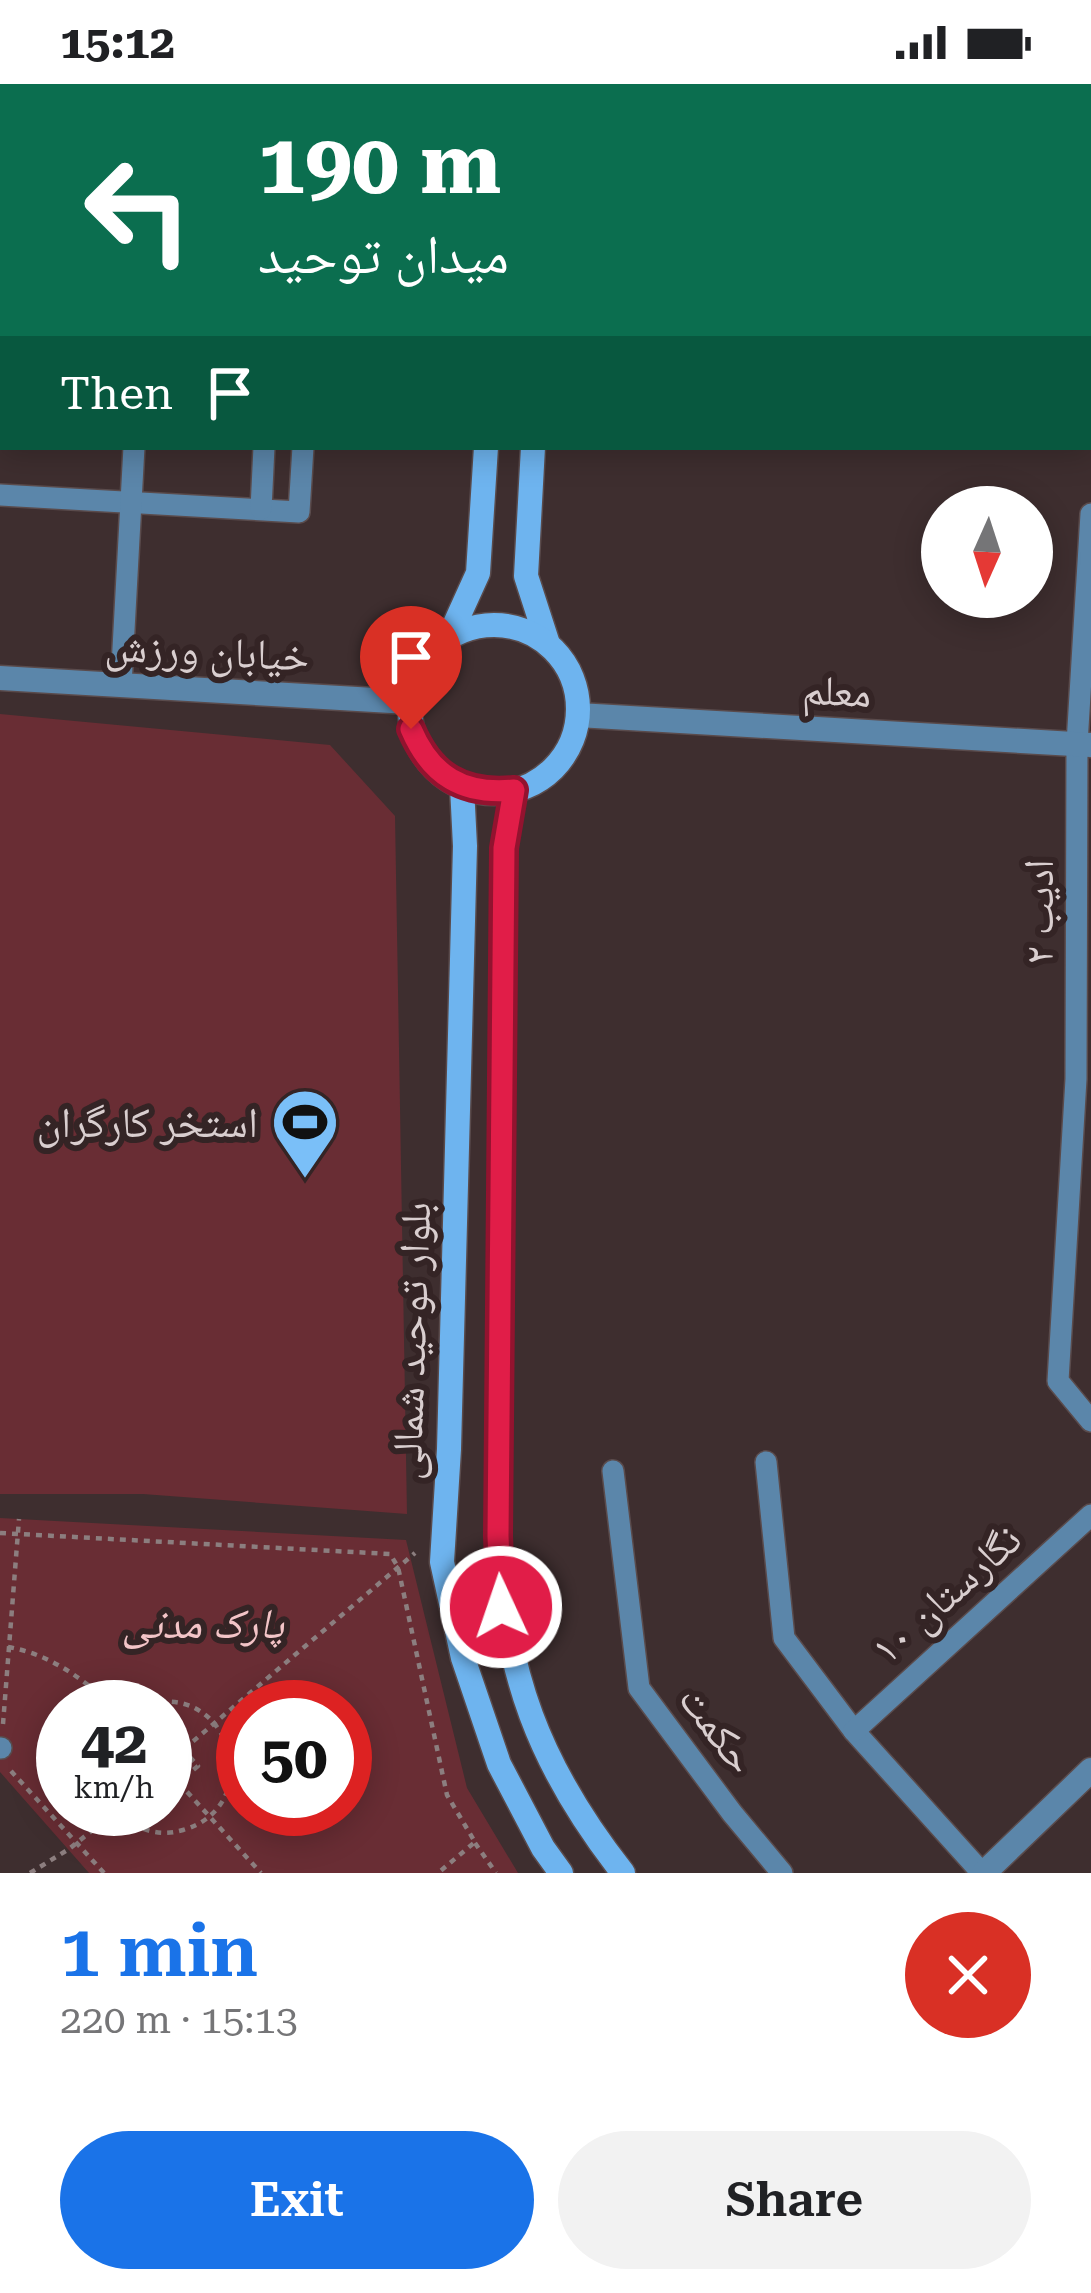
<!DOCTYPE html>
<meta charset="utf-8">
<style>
body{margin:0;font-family:"Roboto Serif","Noto Naskh Arabic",serif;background:#f2f2f2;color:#202124;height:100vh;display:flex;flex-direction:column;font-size:45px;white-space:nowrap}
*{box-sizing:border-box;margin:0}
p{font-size:39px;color:#757577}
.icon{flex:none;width:66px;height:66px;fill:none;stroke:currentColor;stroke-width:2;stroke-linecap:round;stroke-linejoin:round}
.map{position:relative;height:1789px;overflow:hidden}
.panel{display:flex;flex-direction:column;background:#fff;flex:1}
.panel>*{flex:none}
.banner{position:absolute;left:0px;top:0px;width:1092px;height:366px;box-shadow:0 6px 30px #0003;background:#0b6e4f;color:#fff;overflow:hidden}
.needle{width:78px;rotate:183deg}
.tools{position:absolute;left:921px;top:402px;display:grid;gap:24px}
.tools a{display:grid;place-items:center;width:132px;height:132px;border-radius:50%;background:#fff;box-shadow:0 6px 30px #0003;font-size:60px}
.speed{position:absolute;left:36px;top:1596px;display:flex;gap:24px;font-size:60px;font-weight:700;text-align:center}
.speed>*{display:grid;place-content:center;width:156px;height:156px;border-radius:50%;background:#fff;box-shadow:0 6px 30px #0003;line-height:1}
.speed small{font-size:30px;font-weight:400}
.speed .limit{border:18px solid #d22;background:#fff;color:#111}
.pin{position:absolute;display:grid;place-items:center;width:102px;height:102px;color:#fff;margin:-123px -51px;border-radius:50% 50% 50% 0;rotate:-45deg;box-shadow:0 0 12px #0007}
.pin .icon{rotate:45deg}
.me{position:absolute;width:132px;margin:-66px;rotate:357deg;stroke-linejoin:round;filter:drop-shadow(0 0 9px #0008)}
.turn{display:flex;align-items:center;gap:42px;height:252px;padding:0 60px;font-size:54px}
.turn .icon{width:156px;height:156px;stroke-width:2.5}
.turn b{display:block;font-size:84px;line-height:102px}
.then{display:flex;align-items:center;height:114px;padding:0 60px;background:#0003;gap:24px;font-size:45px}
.round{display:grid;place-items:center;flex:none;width:126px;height:126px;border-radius:63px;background:#f2f2f2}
.summary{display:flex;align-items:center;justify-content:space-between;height:204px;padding:0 60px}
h1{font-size:72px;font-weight:600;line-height:90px;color:#1a73e8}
.primary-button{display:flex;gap:24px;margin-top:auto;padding:24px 60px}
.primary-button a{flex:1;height:138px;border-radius:72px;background:#1a73e8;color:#fff;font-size:48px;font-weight:600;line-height:138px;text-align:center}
.primary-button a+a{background:#f2f2f2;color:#202124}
.status{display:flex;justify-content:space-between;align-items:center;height:84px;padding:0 60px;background:#fff;direction:ltr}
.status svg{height:33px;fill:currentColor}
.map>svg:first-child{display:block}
.green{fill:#692d34;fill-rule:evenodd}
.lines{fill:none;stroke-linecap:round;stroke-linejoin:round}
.minor-casing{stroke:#5a4b4c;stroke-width:24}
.tertiary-casing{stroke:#5a4b4c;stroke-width:27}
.secondary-casing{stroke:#5a4b4c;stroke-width:27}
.path{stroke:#8c7e7f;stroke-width:4.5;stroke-dasharray:6 6;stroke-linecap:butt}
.minor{stroke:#5b86aa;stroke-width:21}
.tertiary{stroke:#5b86aa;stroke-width:24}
.secondary{stroke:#6eb4ef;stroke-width:24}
.route-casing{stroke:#92132f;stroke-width:30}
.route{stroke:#e11d48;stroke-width:21}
.labels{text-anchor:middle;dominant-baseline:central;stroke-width:12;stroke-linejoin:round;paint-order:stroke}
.street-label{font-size:42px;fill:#d9cecf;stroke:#342425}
.poi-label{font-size:42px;fill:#d9cecf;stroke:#342425;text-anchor:end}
.park-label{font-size:42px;font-style:italic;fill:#f3c4c7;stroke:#342425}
</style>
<div class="status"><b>15:12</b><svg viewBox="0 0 49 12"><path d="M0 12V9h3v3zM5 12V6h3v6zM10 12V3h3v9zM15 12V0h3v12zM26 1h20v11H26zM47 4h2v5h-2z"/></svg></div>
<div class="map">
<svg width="1091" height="1789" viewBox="0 0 1091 1789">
<rect width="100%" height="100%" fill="#3e2e2f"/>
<!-- green -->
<g class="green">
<polygon points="0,630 330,661 395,732 407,1430 143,1410 0,1410"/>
<path d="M0 1434 406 1456 467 1704 518 1789H89L0 1688ZM63 1623H165V1725H63ZM243 1623H345V1725H243Z"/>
</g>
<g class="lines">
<!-- minor casing -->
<g class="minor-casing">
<g id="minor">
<polyline points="155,3 155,0"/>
<polyline points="285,3 285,0"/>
<polyline points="323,3 323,0"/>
<polyline points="446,3 446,0"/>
<polyline points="858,3 858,0"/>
<polyline points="0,187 3,187"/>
<polyline points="1089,200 1091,200"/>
<polyline points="0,411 299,428 303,363"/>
<polyline points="261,425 264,363"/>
<polyline points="1091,430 1077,660 1076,995 1058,1297 1091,1337"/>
<polyline points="121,601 134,363"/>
<polyline points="766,1378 784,1554 854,1647 982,1789"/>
<polyline points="613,1387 639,1604 732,1729 782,1789"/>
<polyline points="854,1647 1091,1431"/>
<polyline points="0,1664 1,1664"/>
</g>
</g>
<!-- tertiary casing -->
<g class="tertiary-casing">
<g id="tertiary">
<polyline points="0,594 409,618"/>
<polyline points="578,631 1091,661"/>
<polyline points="984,1789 1091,1686"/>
</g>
</g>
<!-- secondary casing -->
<g class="secondary-casing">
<g id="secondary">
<polyline points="508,3 508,0"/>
<polyline points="555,3 555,0"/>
<polyline points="533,363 526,492 548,560"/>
<circle cx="494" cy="625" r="84"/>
<polyline points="449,553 478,489 486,363"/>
<polyline points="462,703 465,762 449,1365 442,1478 463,1574 499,1680 543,1764 561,1789"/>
<path d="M514 707 504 764 498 1452C504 1588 539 1682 623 1789"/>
</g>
</g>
<!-- path -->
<g class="path">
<polyline points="0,1449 390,1470 398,1483 447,1711 475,1758 438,1789"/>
<path d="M8 1563C50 1570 83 1595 114 1623"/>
<polyline points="3,1640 19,1435"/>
<polyline points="165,1659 172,1653 198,1682 165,1710"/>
<polyline points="184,1665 415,1469"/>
<polyline points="11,1687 104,1789"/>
<polyline points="179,1699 261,1789"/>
<path d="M114 1725C133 1744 156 1754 183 1746 270 1721 229 1589 137 1623"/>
<polyline points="475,1759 496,1789"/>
<polyline points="30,1789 69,1765 119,1725"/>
</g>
<!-- minor -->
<use href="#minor" class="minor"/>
<!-- tertiary -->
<use href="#tertiary" class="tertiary"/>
<!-- secondary -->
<use href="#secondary" class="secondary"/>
</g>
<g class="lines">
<!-- route casing -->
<g class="route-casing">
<path id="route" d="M411 645C431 692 463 711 514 706L504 764 498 1452 501 1523"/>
</g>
<!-- route -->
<use href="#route" class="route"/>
</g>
<!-- icons -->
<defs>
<g id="stadium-pin" transform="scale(3.45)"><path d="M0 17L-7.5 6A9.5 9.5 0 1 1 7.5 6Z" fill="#7abff8" stroke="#342425"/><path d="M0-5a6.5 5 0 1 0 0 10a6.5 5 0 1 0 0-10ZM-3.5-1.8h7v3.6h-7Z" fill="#111"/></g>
</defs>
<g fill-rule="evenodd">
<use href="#stadium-pin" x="305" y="1038"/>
</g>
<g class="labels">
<!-- street labels -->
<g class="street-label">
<text transform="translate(207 567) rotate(3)">خیابان ورزش</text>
<text transform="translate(837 607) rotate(3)">معلم</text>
<text transform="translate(1038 828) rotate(-90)">ادیب ۲</text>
<text transform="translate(411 1257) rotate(-88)">بلوار توحید شمالی</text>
<text transform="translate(946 1510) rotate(-42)">نگارستان ۱۰</text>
<text transform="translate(718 1645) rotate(53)">حکمت</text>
</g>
<!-- poi labels -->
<g class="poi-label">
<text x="258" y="1038">استخر کارگران</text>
</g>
<!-- park labels -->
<g class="park-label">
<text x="203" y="1539">پارک مدنی</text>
</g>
</g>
</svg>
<div class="tools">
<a><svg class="needle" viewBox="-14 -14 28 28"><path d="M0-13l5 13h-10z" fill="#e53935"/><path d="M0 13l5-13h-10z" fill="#757577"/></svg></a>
</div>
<div class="speed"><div>42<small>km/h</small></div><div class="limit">50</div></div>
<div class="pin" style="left:411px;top:645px;background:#d93025"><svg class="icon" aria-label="arrive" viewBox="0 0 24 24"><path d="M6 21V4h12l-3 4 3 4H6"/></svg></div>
<svg class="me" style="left:501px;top:1523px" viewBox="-20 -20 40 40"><circle r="17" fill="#e11d48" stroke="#fff" stroke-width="3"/><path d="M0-11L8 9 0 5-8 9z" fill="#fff"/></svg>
<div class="banner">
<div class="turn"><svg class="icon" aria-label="left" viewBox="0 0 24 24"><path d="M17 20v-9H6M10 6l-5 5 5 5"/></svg><div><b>190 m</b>میدان توحید</div></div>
<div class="then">Then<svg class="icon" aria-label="arrive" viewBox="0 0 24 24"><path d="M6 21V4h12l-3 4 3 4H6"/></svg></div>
</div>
</div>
<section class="panel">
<div class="summary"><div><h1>1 min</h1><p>220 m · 15:13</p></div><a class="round" style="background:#d93025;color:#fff"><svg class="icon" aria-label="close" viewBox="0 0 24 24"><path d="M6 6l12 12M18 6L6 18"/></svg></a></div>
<div class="primary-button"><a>Exit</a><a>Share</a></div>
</section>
